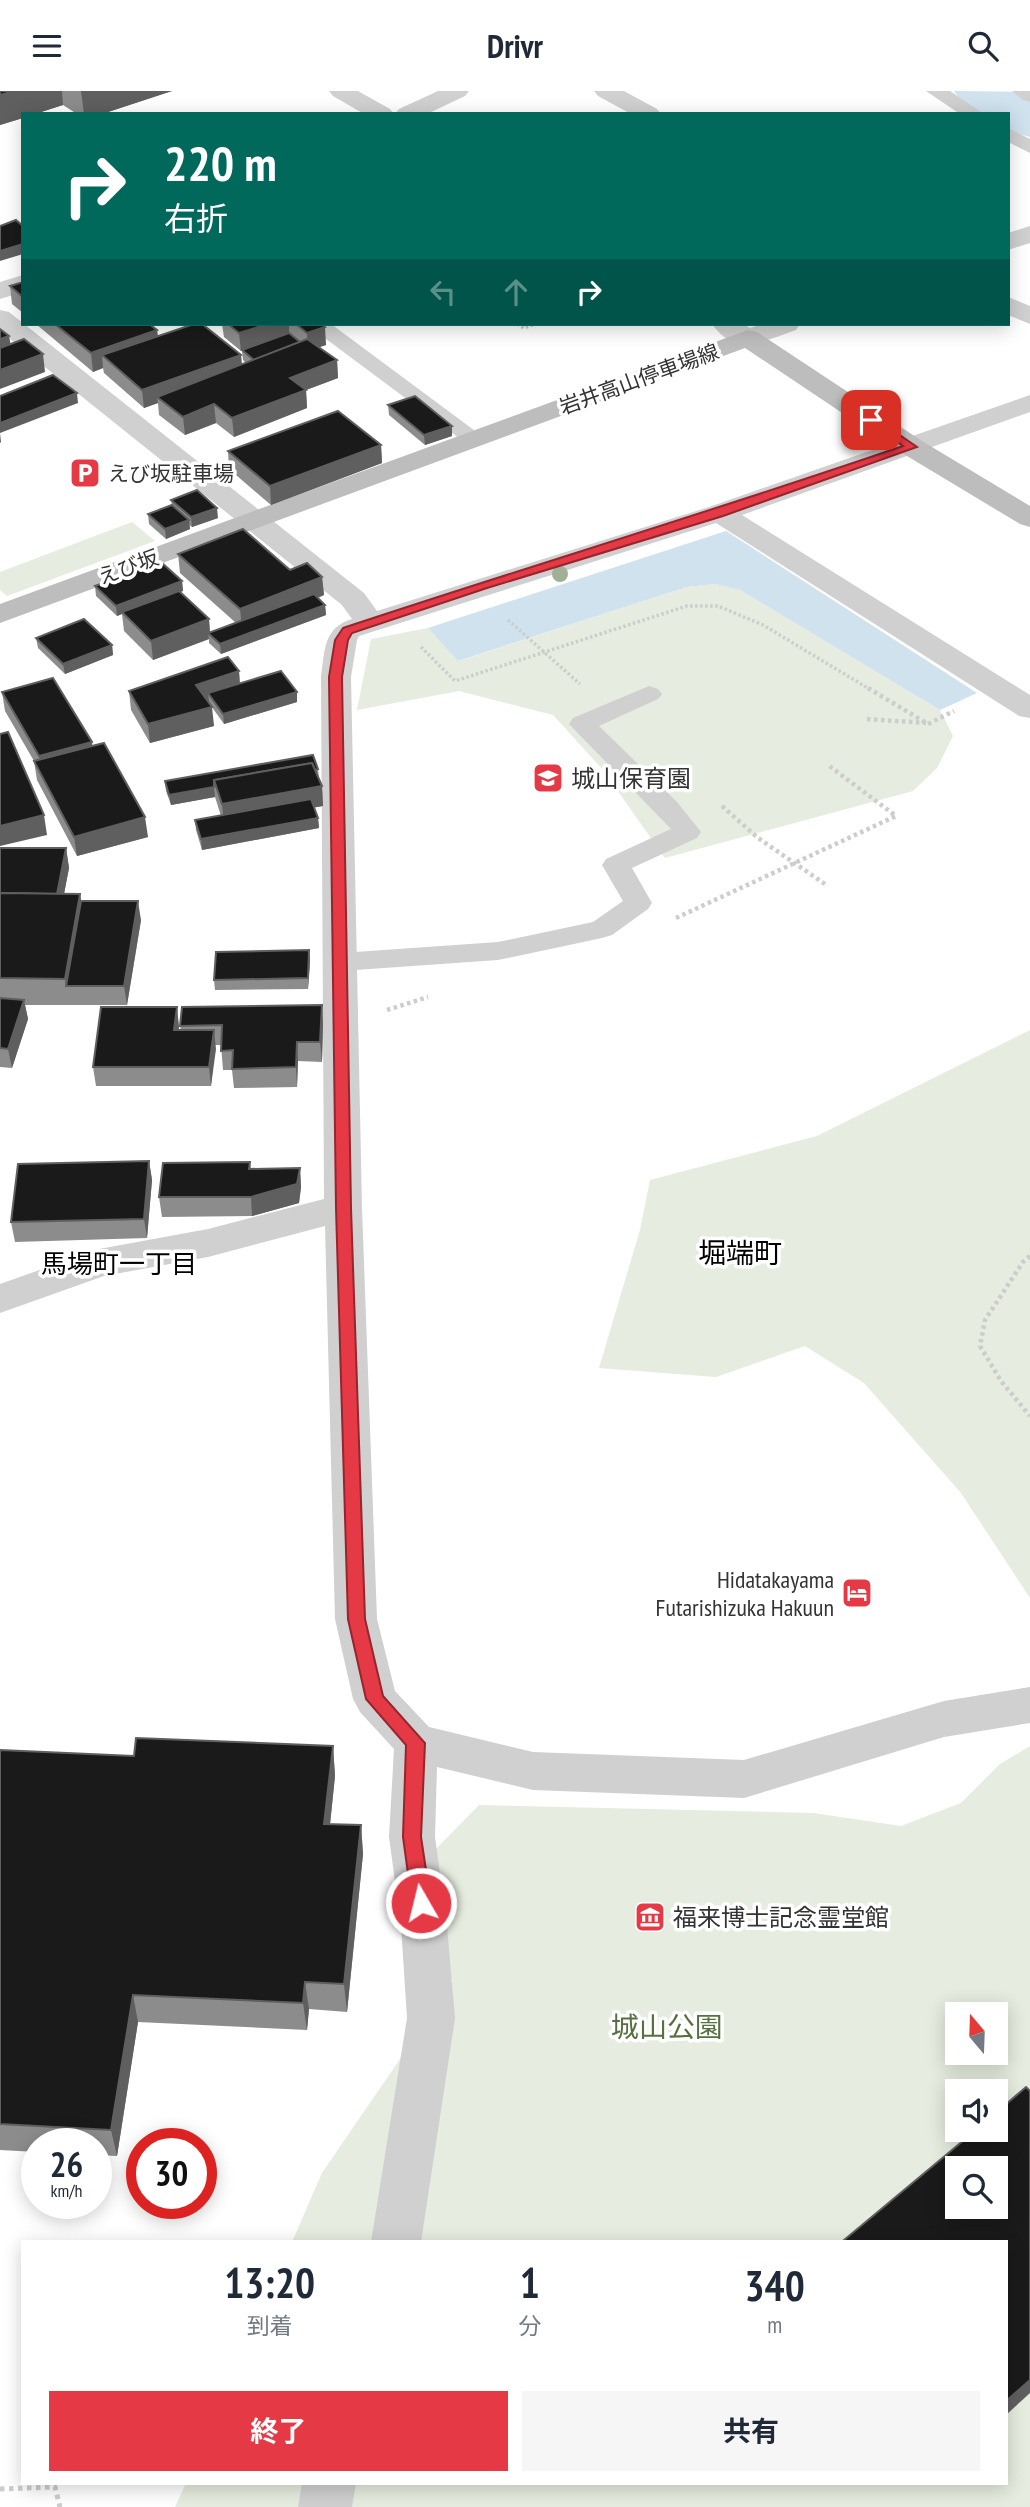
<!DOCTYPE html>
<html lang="ja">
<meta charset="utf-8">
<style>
body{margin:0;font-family:"PT Sans Narrow","Noto Sans JP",sans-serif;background:#f6f6f7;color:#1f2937;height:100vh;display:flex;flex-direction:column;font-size:26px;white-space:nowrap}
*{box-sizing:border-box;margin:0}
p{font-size:23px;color:#747a83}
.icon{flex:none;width:38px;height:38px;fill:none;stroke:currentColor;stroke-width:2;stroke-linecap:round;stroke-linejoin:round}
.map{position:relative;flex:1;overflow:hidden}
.sheet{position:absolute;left:21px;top:2149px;width:987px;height:245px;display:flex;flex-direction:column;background:#fff;border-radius:0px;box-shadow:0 4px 18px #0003}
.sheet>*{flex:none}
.hud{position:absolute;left:21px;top:21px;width:989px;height:214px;border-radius:0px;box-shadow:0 4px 18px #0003;background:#00695c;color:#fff;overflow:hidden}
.needle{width:46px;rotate:341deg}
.buttons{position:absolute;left:945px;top:1911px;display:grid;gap:14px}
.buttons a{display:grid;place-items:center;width:63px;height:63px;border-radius:0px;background:#fff;box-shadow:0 4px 18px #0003;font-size:35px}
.speed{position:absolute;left:21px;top:2037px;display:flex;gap:14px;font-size:35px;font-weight:700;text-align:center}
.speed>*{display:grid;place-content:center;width:91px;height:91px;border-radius:50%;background:#fff;box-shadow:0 4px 18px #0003;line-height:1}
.speed small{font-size:18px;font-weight:400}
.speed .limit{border:10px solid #d22;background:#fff;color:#111}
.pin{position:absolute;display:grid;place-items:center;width:60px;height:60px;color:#fff;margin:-30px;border-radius:14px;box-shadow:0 4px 10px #0006}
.me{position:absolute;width:77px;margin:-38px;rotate:352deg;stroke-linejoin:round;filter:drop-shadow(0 0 5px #0008)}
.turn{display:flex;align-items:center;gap:24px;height:147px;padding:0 28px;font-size:32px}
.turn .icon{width:91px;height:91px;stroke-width:2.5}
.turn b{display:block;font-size:49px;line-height:60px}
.lanes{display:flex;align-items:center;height:66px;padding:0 28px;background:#0003;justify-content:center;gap:35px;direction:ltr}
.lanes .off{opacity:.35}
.eta{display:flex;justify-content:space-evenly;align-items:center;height:119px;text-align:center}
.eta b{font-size:42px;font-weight:700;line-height:49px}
.primary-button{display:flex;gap:14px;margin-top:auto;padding:14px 28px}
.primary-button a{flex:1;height:80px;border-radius:0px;background:#e63946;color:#fff;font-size:28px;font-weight:700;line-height:80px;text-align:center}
.primary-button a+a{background:#f6f6f7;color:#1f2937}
header{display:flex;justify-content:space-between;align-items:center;height:91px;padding:0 28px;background:#fff;font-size:32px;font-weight:700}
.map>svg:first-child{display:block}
.green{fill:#e6ecdf;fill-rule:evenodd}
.water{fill:#cfe2ee}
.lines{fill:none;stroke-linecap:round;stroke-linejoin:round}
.river{fill:#cfe2ee;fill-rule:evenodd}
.path-far2{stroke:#cdcdcd;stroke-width:3.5;stroke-dasharray:2.5 2.5;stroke-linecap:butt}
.path-far1{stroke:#cdcdcd;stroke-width:4.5;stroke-dasharray:3.5 3.5;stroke-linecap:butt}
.path{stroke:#cdcdcd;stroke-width:5;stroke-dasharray:4.5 4.5;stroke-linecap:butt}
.lane{fill:#d0d0d0;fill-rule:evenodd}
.street{fill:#d0d0d0;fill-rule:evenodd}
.secondary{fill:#bdbdbd;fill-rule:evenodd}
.tree{fill:#a2b095}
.wall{fill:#8c8c8c}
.shaded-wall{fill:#5f5f5f}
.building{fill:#1a1a1a;stroke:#5f5f5f;stroke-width:2;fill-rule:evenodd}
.route{fill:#e63946;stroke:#96252e;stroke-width:2}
.labels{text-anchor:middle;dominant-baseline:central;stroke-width:7;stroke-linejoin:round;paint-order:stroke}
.far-street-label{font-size:21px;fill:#333;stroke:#fff}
.far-poi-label{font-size:21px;fill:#333;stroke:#fff;text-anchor:start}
.poi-label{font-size:24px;fill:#333;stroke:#fff;text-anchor:start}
.neighbourhood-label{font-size:26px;fill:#000;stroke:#fff}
.quarter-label{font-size:28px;fill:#000;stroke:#fff}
.near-park-label{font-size:28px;fill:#56703f;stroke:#fff}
</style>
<header><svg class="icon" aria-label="menu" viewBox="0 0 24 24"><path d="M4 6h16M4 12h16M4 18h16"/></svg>Drivr<svg class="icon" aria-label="search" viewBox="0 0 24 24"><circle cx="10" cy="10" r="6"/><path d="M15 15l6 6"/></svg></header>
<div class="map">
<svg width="1030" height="2416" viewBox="0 0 1030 2416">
<rect width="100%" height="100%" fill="#fff"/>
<!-- green -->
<g class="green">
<polygon points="132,431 155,450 7,505 0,499 0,481"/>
<polygon points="715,493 740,499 940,619 953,645 937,677 913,700 665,767 603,679 553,624 459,600 357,619 371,548 428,537 459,570 687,496"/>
<polygon points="1030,939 1030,1507 961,1402 864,1292 805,1255 716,1286 599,1277 640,1139 650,1089 817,1045"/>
<path d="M1030 1655V2416H175L186 2392H1006V2151H292L322 2082 452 1892 435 1759 479 1714 813 1722 901 1735 961 1712 1000 1673ZM957 1923H996V1962H957ZM957 2000H996V2039H957ZM957 2077H996V2116H957Z"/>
</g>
<!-- water -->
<polygon class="water" points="726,440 977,602 940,619 740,499 715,493 687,496 458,570 428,537"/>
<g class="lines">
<!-- river -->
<path class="river" d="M954 0 1030 1V46L1008 40V23C981 23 971 24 954 0Z"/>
<!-- path-far2 -->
<g class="path-far2">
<polyline points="517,233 524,237 535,233"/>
<polyline points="508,529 580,593"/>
<polyline points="421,556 455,590 687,515 718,515 763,534 871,599"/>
</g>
<!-- path-far1 -->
<g class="path-far1">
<polyline points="868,597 928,633 954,620"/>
<polyline points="867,628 926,632"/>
<polyline points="722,715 758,747 825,793"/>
<polyline points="676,827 896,725 828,674"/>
<polyline points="387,919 428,906"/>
<polyline points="1030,1165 1023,1171 985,1229 980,1255 1001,1290 1030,1325"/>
</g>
<!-- path -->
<polyline class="path" points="0,2398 55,2396 60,2416"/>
<!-- lane -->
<g class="lane">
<polygon points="926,0 950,0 984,23 960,23"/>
<polygon points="1012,0 1030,0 1030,11 1023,9"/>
<polygon points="1008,37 1030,48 1030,62 1008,51"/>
<polygon points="306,233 331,233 486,348 483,353 467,353"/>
<polygon points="649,595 658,598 662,603 658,608 599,635 677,711 701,741 697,747 632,777 652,812 648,818 612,844 602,847 498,869 341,880 331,878 327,871 331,864 341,862 498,851 593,831 623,810 602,774 606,768 671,738 569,633 573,627"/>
</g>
<!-- street -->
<g class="street">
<polygon points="329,0 358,0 390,18 394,23 364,23 333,5"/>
<polygon points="438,0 469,0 465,5 427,23 395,23 399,18"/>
<polygon points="594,0 624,0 657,18 661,23 631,23 598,5"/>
<polygon points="1030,135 1030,152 1008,159 1008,142"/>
<polygon points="23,184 23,201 0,208 0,191"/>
<polygon points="1008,206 1030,215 1030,233 1008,224"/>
<path d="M0 219 9 221 364 502 377 520 709 416 1030 304V321L742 424 1030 604V627L1019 625 716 432 359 545 357 549 351 586 362 1117 377 1528 395 1600 429 1636 533 1661 744 1669 944 1610 1030 1596V1632L944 1646 744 1707 533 1699 437 1676 435 1746 447 1835 455 1927 421 2151H371L407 1927 401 1835 389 1746 394 1658 360 1621 353 1608 335 1528 325 1135 208 1166 104 1185 0 1222V1193L99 1158 208 1138 324 1108 321 586C325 559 323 537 352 528L342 514 0 240Z"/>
<path d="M712 233H743L750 237 763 233H800L796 239C766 249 735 267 712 233Z"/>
<polygon points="302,2392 356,2392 352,2416 298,2416"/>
</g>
<!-- secondary -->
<polygon class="secondary" points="748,239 757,241 922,350 1030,415 1030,436 1020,433 902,362 745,257 0,532 0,513"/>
</g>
<!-- trees -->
<circle class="tree" cx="560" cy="483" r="8"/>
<!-- wall -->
<g class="wall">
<polygon points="0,0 172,0 102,23 77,23 63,14 35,23 23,23 23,27 0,34"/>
<polygon points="23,191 23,222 12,213 10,195"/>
<polygon points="36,233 149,233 157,239 158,245 241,264 242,273 246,272 243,269 242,260 241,260 224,246 222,233 322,233 326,254 319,256 337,269 338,287 306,299 307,317 234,346 216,332 185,344 159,324 158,312 144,317 104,282 103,277 93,281"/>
<polygon points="388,314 452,335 452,345 425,354 389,324"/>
<polygon points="381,354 382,372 271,414 229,378 228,360"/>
<polygon points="171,409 218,427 192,436 189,434 190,438 166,448 149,433 148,423 172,414"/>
<polygon points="178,463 290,479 322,486 324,504 318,507 325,514 326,524 221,563 209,552 209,548 153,569 124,540 122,523 117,525 96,505 95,495 182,490 183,500 180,501 209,528 210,542 236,532 180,482"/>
<polygon points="36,547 112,554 113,564 65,583 38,557"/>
<polygon points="239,580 240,592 297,601 297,611 224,633 209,612 209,610 208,610 214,635 150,652 131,619 129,600"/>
<polygon points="2,601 92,655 148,746 77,765 37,689 34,670 5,620"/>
<polygon points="318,678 319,688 322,695 323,715 314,716 318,727 319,737 202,759 196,739 195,729 221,725 215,706 171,714 166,700 165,690"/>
<polygon points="0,757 66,757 69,777 64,803 80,803 81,810 141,829 127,914 25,914 28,928 12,977 0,976"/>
<polygon points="309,859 310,869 308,898 215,899 214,889"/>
<polygon points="322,914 323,933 322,971 298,970 297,996 234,997 232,979 223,979 221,954 215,954 211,995 96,995 93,976 177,916 179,939 181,939 180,935"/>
<polygon points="149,1070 152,1089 147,1147 15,1151 11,1131"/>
<polygon points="250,1071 251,1078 300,1077 301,1096 299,1112 252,1125 162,1126 159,1106"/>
<polygon points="333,1655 335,1685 330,1734 361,1734 363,1763 347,1921 309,1918 307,1939 138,1931 117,2065 96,2064 96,2053 37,2053 37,2061 0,2059 0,1659 134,1665"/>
</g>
<!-- shaded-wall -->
<g class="shaded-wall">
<polygon points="14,0 62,0 63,14 35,23 23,23 23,27 0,34 0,4"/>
<polygon points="81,0 172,0 102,23 84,23"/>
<polygon points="23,153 23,163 0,170 0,160"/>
<polygon points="268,233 289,233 289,244 241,260 239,242"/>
<polygon points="325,236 326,254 308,260 307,242"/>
<polygon points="157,239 159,258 102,264 103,277 93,281 91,262"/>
<polygon points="9,245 11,255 0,259 0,248"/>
<polygon points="43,263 45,281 0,298 0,279"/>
<polygon points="241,264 242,282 157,306 158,312 144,317 142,299"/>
<polygon points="337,269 338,287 306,299 307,317 234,346 232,327 290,287"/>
<polygon points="77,302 78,312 0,342 1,351 0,352 0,332"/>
<polygon points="214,313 216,332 185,344 183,326"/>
<polygon points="452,335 452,345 425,354 424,344"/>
<polygon points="381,354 382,372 271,414 270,395"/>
<polygon points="217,417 218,427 192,436 191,426"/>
<polygon points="189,429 190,438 166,448 165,438"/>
<polygon points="322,486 324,504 242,537 240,518"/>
<polygon points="182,490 183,500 123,523 122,521 122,523 117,525 116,515"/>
<polygon points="325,514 326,524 221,563 220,553"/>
<polygon points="209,528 210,544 208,542 209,548 153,569 151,550"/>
<polygon points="112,554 113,564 65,583 63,573"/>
<polygon points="239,580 240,599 208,602 209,610 198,613 196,594"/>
<polygon points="297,601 297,611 224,633 223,623"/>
<polygon points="212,616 214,635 150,652 148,633"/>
<polygon points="92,651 94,670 42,684 39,665"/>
<polygon points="322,695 323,715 224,733 222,713"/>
<polygon points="214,696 215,706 171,714 169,704"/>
<polygon points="44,724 47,744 0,755 0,735"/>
<polygon points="145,726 148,746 77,765 74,746"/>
<polygon points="318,727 319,737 202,759 201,748"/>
<polygon points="66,757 69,777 59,829 56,809"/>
<polygon points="80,803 84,829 66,895 65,888"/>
<polygon points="138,810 141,829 127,914 124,895"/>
<polygon points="309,859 310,869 308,898 308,887"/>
<polygon points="24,909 28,928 12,977 8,958"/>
<polygon points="322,914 323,933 322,971 320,951"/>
<polygon points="177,916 179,936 177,958 174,939"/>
<polygon points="214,939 216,958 211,995 209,976"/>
<polygon points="297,951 298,970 297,996 296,976"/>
<polygon points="149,1070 152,1089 147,1147 144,1128"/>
<polygon points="300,1077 301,1096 299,1112 252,1125 251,1106"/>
<polygon points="333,1655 335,1685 327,1762 324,1733"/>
<polygon points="361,1734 363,1763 347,1921 344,1893"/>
<polygon points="305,1891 309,1918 307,1939 303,1912"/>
<polygon points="133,1904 138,1931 117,2065 111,2039"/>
<polygon points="1030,2289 1030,2302 1006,2324 1006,2310"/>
</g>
<!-- building -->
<g class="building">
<polygon points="0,0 14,0 0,4"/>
<polygon points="16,129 23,135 23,153 0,160 0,135"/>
<polygon points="23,191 23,206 10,195"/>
<polygon points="55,233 149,233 157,239 91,262"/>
<polygon points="194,233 202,233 241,264 142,299 102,264"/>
<polygon points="228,233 268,233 239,242"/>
<polygon points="296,233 322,233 325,236 307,242"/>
<polygon points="0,238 9,245 0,248"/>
<polygon points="289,242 300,251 254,269 242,259"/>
<polygon points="24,248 43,263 0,279 0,257"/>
<polygon points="307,248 337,269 290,287 306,299 232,327 214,313 183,326 157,306"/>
<polygon points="53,284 77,302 0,332 0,305"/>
<polygon points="415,305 452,335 424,344 388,314"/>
<polygon points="338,320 381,354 270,395 228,360"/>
<polygon points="197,399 217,417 191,426 171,409"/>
<polygon points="172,414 189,429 165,438 148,423"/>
<polygon points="243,438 290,479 307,472 322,486 240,518 178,463"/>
<polygon points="161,471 182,490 116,515 95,495"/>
<polygon points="179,500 209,528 151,550 122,521"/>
<polygon points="314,503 325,514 220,553 208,542"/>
<polygon points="84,528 112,554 63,573 36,547"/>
<polygon points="228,566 239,580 196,594 212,616 148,633 129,600"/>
<polygon points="281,580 297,601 223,623 208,602"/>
<polygon points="53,587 92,651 39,665 2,601"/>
<polygon points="8,641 44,724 0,735 0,643"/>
<polygon points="104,652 145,726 74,746 34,670"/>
<polygon points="313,664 318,678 315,679 312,672 214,689 214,696 169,704 165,690"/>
<polygon points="312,672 322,695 222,713 214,689"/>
<polygon points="311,708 318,727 201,748 195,729"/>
<polygon points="0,757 66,757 57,803 0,802"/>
<polygon points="0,802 80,803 65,888 0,887"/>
<polygon points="81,810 138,810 124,895 66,895"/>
<polygon points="309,859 308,887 214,889 216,861"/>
<polygon points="0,907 24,909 8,958 0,957"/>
<polygon points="322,914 320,951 297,951 296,976 232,978 233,959 221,960 222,934 180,935 182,916"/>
<polygon points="101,916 177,916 174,939 214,939 209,976 93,976"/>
<polygon points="149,1070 144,1128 11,1131 18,1073"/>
<polygon points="250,1071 249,1078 300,1077 297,1093 251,1106 159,1106 163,1072"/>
<polygon points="136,1647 333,1655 324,1733 361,1734 344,1893 305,1891 303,1912 133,1904 111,2039 0,2033 0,1659 134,1665"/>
<path d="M1026 1996 1030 2000V2289L1006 2310V2151H846L844 2149 976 2039H996V2022ZM957 2077H996V2116H957Z"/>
</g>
<!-- route -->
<path class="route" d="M867 327H875L917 356 723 425 487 497 352 542 348 549 342 586 351 1117 365 1528 383 1605 425 1652 421 1746 431 1812 428 1818 421 1821 414 1818 412 1812 403 1746 406 1654 366 1608 348 1528 336 1117 329 586 335 549 343 537C530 475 717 419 903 355L867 331Z"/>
<!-- icons -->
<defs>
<g id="parking-square" transform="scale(1.575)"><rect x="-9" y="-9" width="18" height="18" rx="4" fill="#e63946" stroke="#fff"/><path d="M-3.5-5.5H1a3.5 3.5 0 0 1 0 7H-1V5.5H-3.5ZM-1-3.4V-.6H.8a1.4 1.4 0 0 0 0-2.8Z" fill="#fff"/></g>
<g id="school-square" transform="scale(1.575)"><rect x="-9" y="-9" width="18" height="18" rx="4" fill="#e63946" stroke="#fff"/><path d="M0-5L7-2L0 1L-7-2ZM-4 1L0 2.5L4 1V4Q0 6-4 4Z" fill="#fff"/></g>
<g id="hotel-square" transform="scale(1.575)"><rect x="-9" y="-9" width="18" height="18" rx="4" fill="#e63946" stroke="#fff"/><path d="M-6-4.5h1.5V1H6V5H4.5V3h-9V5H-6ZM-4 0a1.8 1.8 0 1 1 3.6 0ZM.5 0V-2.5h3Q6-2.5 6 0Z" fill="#fff"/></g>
<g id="museum-square" transform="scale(1.575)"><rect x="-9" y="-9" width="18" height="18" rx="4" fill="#e63946" stroke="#fff"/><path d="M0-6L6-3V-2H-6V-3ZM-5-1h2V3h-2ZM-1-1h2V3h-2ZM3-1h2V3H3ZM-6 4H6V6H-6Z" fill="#fff"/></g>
</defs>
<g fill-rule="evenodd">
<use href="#parking-square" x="85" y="382"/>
<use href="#school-square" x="548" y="687"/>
<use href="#hotel-square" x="857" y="1502"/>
<use href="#museum-square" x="650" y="1826"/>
</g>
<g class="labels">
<!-- far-street labels -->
<g class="far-street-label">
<text transform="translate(639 288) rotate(-20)">岩井高山停車場線</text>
<text transform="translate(128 476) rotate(-20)">えび坂</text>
</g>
<!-- far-poi labels -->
<g class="far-poi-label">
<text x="108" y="382">えび坂駐車場</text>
</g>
<!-- poi labels -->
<g class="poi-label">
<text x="571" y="687">城山保育園</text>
<text x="834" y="1488" text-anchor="end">Hidatakayama<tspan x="834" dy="28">Futarishizuka Hakuun</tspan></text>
<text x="673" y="1826">福来博士記念霊堂館</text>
</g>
<!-- neighbourhood labels -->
<g class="neighbourhood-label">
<text x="119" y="1172">馬場町一丁目</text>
</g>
<!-- quarter labels -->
<g class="quarter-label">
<text x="740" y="1161">堀端町</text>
</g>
<!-- near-park labels -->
<g class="near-park-label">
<text x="667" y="1935">城山公園</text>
</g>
</g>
</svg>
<div class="buttons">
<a><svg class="needle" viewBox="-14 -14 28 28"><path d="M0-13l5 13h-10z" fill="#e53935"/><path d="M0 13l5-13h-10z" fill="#747a83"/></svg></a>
<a><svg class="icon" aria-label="sound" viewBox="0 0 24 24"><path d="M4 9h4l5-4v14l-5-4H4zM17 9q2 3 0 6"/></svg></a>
<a><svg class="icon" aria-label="search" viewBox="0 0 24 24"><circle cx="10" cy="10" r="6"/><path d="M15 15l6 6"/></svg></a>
</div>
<div class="speed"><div>26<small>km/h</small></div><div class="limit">30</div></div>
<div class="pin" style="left:871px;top:329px;background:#d93025"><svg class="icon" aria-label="arrive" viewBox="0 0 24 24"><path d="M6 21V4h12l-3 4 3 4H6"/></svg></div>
<svg class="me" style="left:421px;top:1812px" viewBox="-20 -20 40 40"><circle r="17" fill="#e63946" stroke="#fff" stroke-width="3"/><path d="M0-11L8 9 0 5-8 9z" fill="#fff"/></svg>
<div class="hud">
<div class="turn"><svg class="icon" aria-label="right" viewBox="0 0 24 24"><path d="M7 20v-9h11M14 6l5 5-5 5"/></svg><div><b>220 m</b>右折</div></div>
<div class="lanes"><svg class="icon off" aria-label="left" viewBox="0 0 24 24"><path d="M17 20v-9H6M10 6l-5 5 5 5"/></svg><svg class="icon off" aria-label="ahead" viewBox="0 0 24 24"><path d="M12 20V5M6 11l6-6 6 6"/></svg><svg class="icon" aria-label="right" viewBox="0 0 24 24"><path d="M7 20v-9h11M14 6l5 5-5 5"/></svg></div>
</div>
<section class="sheet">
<div class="eta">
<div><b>13:20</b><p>到着</p></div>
<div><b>1</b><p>分</p></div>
<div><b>340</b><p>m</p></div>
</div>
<div class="primary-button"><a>終了</a><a>共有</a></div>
</section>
</div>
